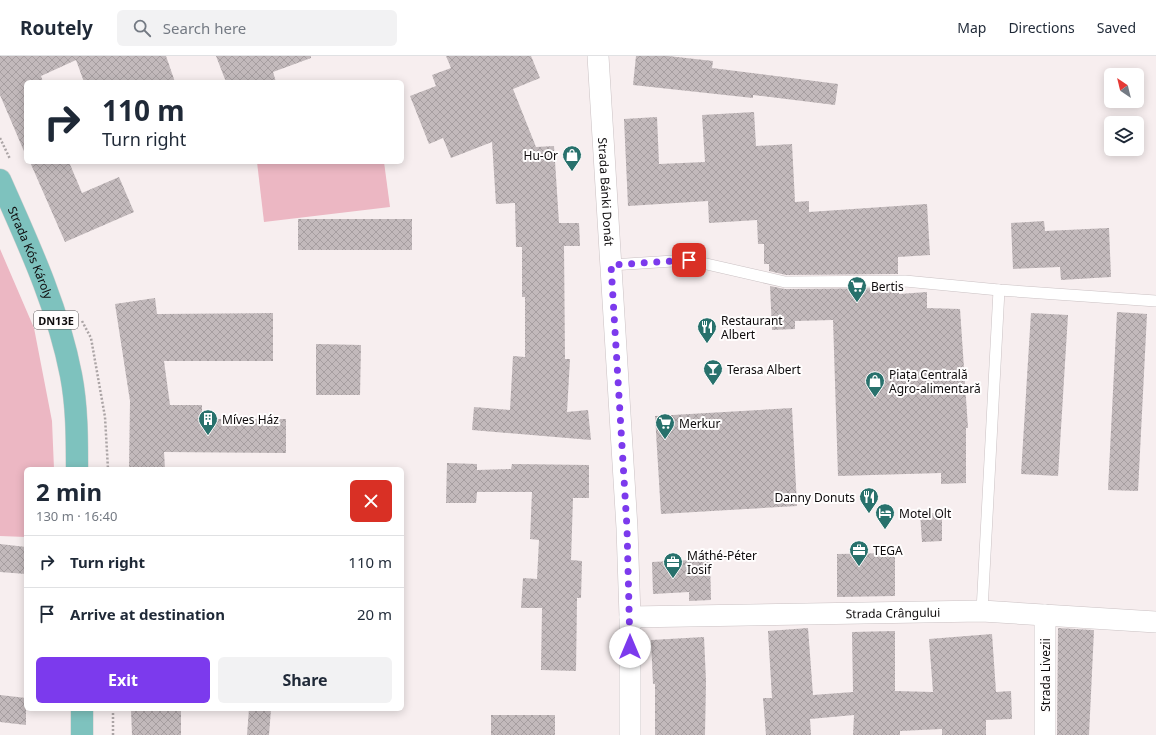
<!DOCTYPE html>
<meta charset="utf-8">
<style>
body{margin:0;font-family:"Noto Sans",sans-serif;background:#f2f2f3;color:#1f2937;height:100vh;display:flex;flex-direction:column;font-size:15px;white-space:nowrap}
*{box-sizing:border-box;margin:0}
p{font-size:13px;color:#747a83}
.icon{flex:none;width:22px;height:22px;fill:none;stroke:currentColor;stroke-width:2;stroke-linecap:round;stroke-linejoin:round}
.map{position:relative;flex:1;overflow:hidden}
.sheet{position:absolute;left:24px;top:411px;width:380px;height:244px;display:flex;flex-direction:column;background:#fff;border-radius:6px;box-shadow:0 2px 10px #0003}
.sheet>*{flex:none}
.banner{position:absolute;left:24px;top:24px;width:380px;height:84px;border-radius:6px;box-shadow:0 2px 10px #0003;background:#fff;color:#1f2937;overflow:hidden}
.needle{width:26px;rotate:325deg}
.buttons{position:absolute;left:1104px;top:12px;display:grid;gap:8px}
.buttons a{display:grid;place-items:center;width:40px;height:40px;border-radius:6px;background:#fff;box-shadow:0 2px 10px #0003;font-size:20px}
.pin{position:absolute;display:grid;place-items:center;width:34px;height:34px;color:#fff;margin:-17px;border-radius:8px;box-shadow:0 2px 6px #0006}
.me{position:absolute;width:44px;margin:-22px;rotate:0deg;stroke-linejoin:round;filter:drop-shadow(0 0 3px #0008)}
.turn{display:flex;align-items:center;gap:14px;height:84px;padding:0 12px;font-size:18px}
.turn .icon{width:52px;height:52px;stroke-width:2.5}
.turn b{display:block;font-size:28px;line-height:34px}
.round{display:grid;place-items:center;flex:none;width:42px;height:42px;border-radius:6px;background:#f2f2f3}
.headline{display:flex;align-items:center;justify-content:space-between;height:68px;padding:0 12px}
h1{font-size:24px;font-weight:700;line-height:30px}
.cta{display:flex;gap:8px;margin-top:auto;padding:8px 12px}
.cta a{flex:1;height:46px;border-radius:6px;background:#7c3aed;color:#fff;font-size:16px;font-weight:700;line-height:46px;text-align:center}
.cta a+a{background:#f2f2f3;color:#1f2937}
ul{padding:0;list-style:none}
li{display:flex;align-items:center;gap:12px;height:52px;padding:0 12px;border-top:1px solid #e0e1e3}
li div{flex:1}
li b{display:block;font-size:15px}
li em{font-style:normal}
header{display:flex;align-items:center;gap:24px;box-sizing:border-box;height:56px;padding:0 20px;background:#fff;border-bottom:1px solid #e0e1e3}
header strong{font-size:19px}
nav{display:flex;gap:22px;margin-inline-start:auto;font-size:14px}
.search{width:280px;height:36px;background:#f2f2f3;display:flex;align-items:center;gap:10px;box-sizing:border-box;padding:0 14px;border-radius:6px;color:#747a83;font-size:15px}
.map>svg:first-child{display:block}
.park{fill:#ecb7c3}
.building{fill:url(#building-cross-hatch)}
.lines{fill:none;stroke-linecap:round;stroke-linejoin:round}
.service-casing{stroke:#cac1c3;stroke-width:12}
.minor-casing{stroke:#cac1c3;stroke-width:22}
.primary-casing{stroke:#cfcece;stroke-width:23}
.path{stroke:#aba4a5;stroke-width:2.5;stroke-dasharray:2 2;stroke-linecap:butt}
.service{stroke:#fff;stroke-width:11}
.minor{stroke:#fff;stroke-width:21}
.primary{stroke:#7ec2be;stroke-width:22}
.route{stroke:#7c3aed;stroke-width:7;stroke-dasharray:0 12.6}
.labels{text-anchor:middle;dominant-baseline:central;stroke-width:4;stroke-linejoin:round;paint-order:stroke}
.shield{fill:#fffdfd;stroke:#565454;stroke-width:1}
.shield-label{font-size:11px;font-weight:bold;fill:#0e0b0c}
.poi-label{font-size:12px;fill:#0e0b0c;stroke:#fffdfd;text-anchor:start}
.street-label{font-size:12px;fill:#0e0b0c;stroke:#fffdfd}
</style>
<header>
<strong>Routely</strong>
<div class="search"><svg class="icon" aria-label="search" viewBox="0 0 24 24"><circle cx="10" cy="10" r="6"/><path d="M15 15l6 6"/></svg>Search here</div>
<nav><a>Map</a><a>Directions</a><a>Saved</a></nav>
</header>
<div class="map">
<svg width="1156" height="679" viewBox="0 0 1156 679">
<defs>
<pattern id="building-cross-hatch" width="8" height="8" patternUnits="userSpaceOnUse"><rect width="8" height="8" fill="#c2b9bb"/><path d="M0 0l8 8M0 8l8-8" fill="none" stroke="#a69ea0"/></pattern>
</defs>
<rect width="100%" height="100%" fill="#f7eeef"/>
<!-- park -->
<g class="park">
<polygon points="257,106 384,106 390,151 264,166"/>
<polygon points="0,193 34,272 52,365 54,413 26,413 26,481 0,480"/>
</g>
<!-- building -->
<g class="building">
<polygon points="0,0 166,0 175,26 84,26 76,4 41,20 43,26 26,26 26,100 0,39"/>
<polygon points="216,0 311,0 311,2 273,16 276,26 226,26"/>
<polygon points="446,0 531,0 540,22 513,33 536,91 554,90 559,167 579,167 580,190 564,190 565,303 570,303 567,356 588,354 591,384 472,374 474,351 510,354 513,300 525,301 525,241 522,241 522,191 516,191 515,147 496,148 492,86 451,102 443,82 429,88 410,40 436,30 432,19 451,12"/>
<polygon points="636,0 668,0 713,5 712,12 838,28 835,49 753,39 753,42 633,29"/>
<polygon points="754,56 756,90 792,88 795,146 809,145 809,156 927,148 930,199 898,201 898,218 786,219 769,215 769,208 764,208 764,188 758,188 757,164 709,167 708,145 628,150 624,63 657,61 659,108 705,106 702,59"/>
<polygon points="30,106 69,106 82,137 119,121 134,156 65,186"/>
<rect x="298" y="163" width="114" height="31"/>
<polygon points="1044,165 1045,175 1109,172 1111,221 1061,224 1060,211 1013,213 1011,167"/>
<polygon points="770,230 785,233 899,232 899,238 927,236 927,252 960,253 968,372 966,372 966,427 941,428 941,417 838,420 833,264 795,265 795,273 772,274"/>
<polygon points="155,242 157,258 273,257 273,305 164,305 170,349 202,349 202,363 286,363 286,397 164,396 165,413 129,413 130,345 115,248"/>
<polygon points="1117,256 1147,258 1138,435 1108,434"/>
<polygon points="1031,257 1068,259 1058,420 1021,418"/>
<polygon points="316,288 361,289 360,339 316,339"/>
<polygon points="792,352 797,450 661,458 655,360"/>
<polygon points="447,407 477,408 477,414 511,413 512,408 589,409 589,442 573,442 571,504 582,505 581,542 577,542 576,615 541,614 542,552 521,552 523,522 537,523 539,484 530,483 532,436 477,436 476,447 446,447"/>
<polygon points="920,457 942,457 942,485 922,486"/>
<polygon points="0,488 26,491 26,518 0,516"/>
<polygon points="895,497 895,540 837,541 837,498"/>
<polygon points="710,503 711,544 689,545 689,536 653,538 652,506"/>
<polygon points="808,572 813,639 853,636 852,576 895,575 895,635 933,636 929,583 992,578 996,636 1011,635 1012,663 986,664 986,679 942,679 942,673 900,675 900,679 853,679 854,659 810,663 811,679 766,679 763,642 772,642 768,575"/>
<polygon points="1058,572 1094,574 1089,679 1057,679"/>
<polygon points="704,581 706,625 705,679 655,679 655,628 653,628 651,584"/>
<polygon points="0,639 26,642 26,669 0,666"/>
<polygon points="131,653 181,653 181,679 132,679"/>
<polygon points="249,653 271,653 269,679 247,679"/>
<rect x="491" y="659" width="64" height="20"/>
</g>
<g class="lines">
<!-- service casing -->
<g class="service-casing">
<g id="service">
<polyline points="611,209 689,204 785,226 905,225 999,234 1156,245"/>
<polyline points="982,555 999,234"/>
</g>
</g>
<!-- minor casing -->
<g class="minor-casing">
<g id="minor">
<path id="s1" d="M598 0 627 472 630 561V679"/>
<polyline points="1045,559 1045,679"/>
<path id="s2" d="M630 561 982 555 1156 566"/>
</g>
</g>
<!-- primary casing -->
<g class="primary-casing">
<g id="primary">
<path id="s3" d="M0 124C28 187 58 251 71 319 77 350 77 382 77 413"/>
<polyline points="82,653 82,679"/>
</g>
</g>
<!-- path -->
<g class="path">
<polyline points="0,82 10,103"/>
<polyline points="82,265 91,282 105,361 108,413"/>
<polyline points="113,679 113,653"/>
</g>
<!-- service -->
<use href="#service" class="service"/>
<!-- minor -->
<use href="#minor" class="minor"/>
<!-- primary -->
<use href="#primary" class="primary"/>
</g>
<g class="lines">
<!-- route -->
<polyline class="route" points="630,591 627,472 611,209 689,204"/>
</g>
<!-- icons -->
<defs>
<g id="shop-pin" transform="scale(1)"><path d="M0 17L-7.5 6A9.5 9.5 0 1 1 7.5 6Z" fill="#28716c" stroke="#fffdfd"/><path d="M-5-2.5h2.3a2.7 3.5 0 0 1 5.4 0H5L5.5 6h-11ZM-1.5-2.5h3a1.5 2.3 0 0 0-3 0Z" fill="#fff"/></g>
<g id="supermarket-pin" transform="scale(1)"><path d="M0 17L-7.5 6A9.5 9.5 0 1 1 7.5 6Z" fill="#28716c" stroke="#fffdfd"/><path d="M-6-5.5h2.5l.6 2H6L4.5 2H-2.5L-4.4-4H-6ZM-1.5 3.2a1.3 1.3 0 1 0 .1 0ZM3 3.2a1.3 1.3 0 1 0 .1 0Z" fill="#fff"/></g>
<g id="restaurant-pin" transform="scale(1)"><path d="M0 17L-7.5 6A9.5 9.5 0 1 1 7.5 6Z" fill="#28716c" stroke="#fffdfd"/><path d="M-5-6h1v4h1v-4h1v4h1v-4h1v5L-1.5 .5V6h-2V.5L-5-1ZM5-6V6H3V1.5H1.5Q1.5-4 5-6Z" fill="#fff"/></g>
<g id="bar-pin" transform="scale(1)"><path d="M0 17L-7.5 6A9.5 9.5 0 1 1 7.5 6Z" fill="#28716c" stroke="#fffdfd"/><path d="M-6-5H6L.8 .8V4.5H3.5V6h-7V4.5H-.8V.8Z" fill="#fff"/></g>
<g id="building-pin" transform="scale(1)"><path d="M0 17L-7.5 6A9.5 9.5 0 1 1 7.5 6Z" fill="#28716c" stroke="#fffdfd"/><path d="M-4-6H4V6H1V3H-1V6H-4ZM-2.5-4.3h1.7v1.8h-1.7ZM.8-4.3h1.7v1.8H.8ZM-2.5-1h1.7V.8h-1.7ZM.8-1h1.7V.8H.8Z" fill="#fff"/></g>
<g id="hotel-pin" transform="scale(1)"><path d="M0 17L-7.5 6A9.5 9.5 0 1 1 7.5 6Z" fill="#28716c" stroke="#fffdfd"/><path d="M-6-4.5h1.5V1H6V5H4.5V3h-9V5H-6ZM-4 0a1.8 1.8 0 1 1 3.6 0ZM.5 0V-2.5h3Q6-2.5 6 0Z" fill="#fff"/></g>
<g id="office-pin" transform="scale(1)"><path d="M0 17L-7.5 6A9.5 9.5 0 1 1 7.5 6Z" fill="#28716c" stroke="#fffdfd"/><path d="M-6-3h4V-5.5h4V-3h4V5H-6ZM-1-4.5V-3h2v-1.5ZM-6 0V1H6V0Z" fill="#fff"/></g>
</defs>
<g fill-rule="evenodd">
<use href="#shop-pin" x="572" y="99"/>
<use href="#supermarket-pin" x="857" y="230"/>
<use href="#restaurant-pin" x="707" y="271"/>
<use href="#bar-pin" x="713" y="313"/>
<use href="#shop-pin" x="875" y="325"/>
<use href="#building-pin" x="208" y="363"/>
<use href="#supermarket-pin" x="665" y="367"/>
<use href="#restaurant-pin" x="869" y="441"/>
<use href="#hotel-pin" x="885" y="457"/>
<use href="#office-pin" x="859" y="494"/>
<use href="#office-pin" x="673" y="506"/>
</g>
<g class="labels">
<!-- shield labels -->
<rect class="shield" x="34" y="255" width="44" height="18" rx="3"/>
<g class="shield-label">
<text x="56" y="264">DN13E</text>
</g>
<!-- poi labels -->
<g class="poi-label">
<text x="558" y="99" text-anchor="end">Hu-Or</text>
<text x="871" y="230">Bertis</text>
<text x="721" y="264">Restaurant<tspan x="721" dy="14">Albert</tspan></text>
<text x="727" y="313">Terasa Albert</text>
<text x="889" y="318">Piața Centrală<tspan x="889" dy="14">Agro-alimentară</tspan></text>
<text x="222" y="363">Míves Ház</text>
<text x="679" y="367">Merkur</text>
<text x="855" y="441" text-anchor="end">Danny Donuts</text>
<text x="899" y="457">Motel Olt</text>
<text x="873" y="494">TEGA</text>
<text x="687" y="499">Máthé-Péter<tspan x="687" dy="14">Iosif</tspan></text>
</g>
<!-- street labels -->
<g class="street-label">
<text stroke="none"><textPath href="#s1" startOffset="136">Strada Bánki Donát</textPath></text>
<text stroke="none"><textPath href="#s3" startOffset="79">Strada Kós Károly</textPath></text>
<text stroke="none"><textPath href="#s2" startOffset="263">Strada Crângului</textPath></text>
<text transform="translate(1045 619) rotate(-90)">Strada Livezii</text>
</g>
</g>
</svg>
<div class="buttons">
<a><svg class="needle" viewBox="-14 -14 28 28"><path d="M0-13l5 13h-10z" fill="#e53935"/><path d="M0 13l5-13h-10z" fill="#747a83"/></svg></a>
<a><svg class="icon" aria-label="layers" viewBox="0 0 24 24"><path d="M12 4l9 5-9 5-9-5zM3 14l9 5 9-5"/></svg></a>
</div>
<div class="pin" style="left:689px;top:204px;background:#d93025"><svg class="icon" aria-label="arrive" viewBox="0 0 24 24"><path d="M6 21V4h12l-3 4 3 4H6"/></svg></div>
<svg class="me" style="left:630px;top:591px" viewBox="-20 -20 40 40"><circle r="19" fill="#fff"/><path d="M0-13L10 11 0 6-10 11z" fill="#7c3aed"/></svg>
<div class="banner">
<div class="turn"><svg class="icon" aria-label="right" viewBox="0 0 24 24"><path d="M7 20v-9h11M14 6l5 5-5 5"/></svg><div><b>110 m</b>Turn right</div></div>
</div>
<section class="sheet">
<div class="headline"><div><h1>2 min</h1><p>130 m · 16:40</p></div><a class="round" style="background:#d93025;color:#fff"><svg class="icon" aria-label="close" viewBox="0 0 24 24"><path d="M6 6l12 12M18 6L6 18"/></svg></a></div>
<ul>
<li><svg class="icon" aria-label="right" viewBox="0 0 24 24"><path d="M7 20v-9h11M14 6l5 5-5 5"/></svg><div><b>Turn right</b></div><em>110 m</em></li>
<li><svg class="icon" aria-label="arrive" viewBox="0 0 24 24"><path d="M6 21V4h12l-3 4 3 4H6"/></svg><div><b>Arrive at destination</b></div><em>20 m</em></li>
</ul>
<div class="cta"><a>Exit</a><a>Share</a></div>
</section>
</div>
